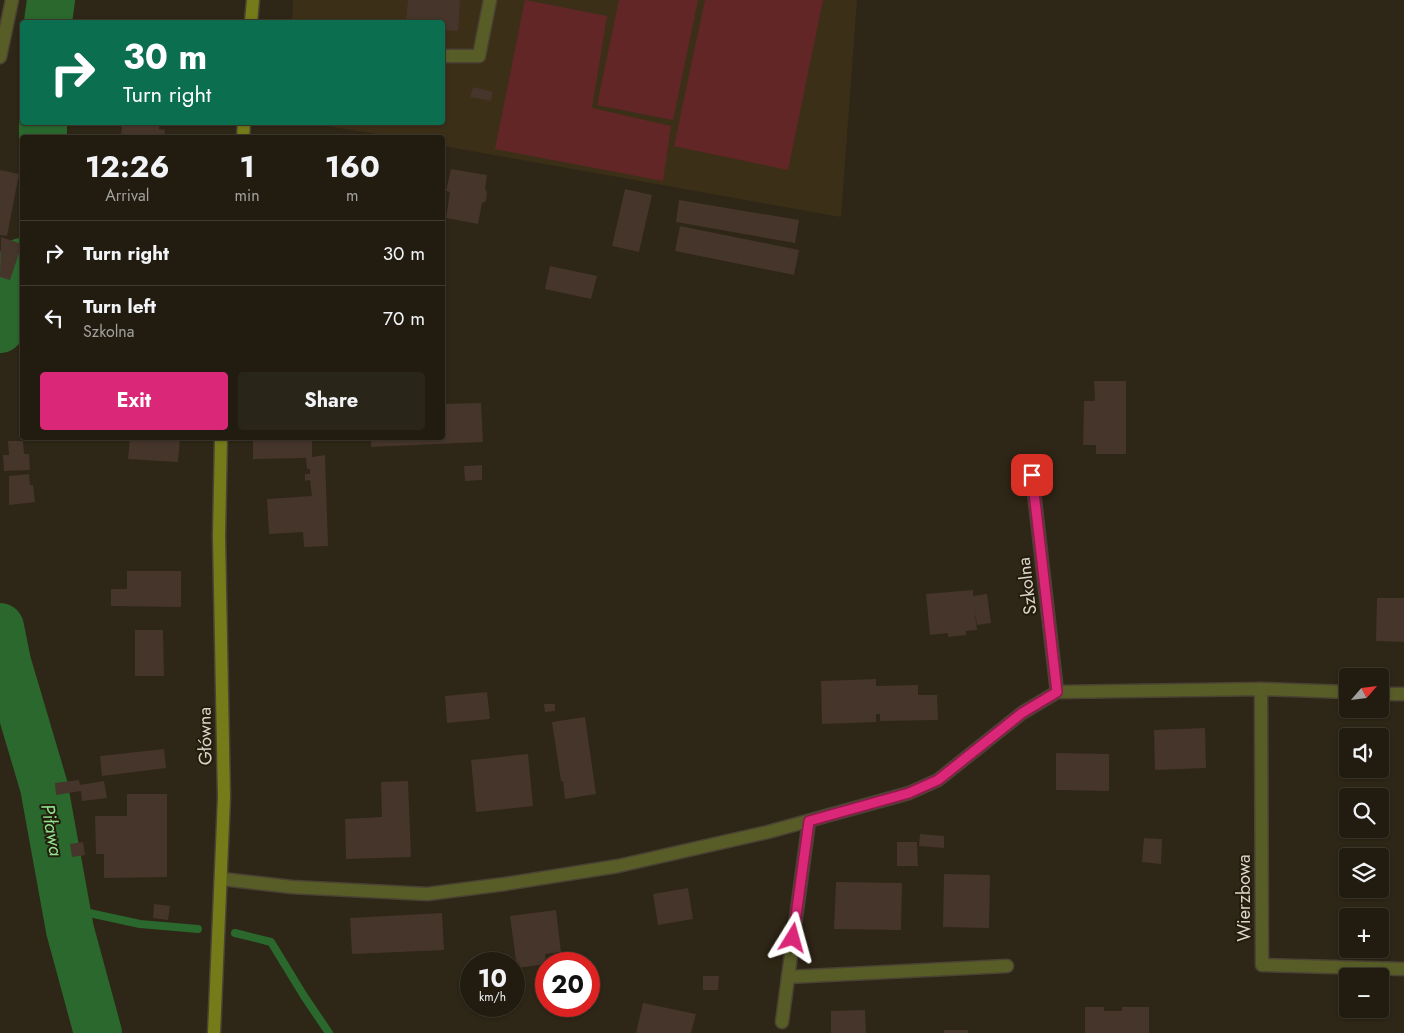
<!DOCTYPE html>
<meta charset="utf-8">
<style>
body{margin:0;font-family:Jost,sans-serif;background:#2a2519;color:#f1f3f6;height:100vh;display:flex;flex-direction:column;font-size:19px;white-space:nowrap}
*{box-sizing:border-box;margin:0}
p{font-size:16px;color:#a2a19f}
.icon{flex:none;width:28px;height:28px;fill:none;stroke:currentColor;stroke-width:2;stroke-linecap:round;stroke-linejoin:round}
.map{position:relative;flex:1;overflow:hidden}
.drawer{position:absolute;left:20px;top:135px;width:425px;height:305px;display:flex;flex-direction:column;background:#221c10;border-radius:5px;box-shadow:0 1px 4px #0004,0 0 0 1px #3f3a30}
.drawer>*{flex:none}
.top-card{position:absolute;left:20px;top:20px;width:425px;height:105px;border-radius:5px;box-shadow:0 1px 4px #0004,0 0 0 1px #3f3a30;background:#0b6e4f;color:#fff;overflow:hidden}
.needle{width:32px;rotate:62deg}
.tools{position:absolute;left:1339px;top:668px;display:grid;gap:10px}
.tools a{display:grid;place-items:center;width:50px;height:50px;border-radius:5px;background:#221c10;box-shadow:0 1px 4px #0004,0 0 0 1px #3f3a30;font-size:25px}
.speed{position:absolute;left:460px;top:952px;display:flex;gap:10px;font-size:25px;font-weight:700;text-align:center}
.speed>*{display:grid;place-content:center;width:65px;height:65px;border-radius:50%;background:#221c10;box-shadow:0 1px 4px #0004,0 0 0 1px #3f3a30;line-height:1}
.speed small{font-size:12px;font-weight:400}
.speed .limit{border:8px solid #d22;background:#fff;color:#111}
.pin{position:absolute;display:grid;place-items:center;width:42px;height:42px;color:#fff;margin:-21px;border-radius:10px;box-shadow:0 2px 8px #0006}
.me{position:absolute;width:55px;margin:-28px;rotate:8deg;stroke-linejoin:round;filter:drop-shadow(0 0 4px #0008)}
.turn{display:flex;align-items:center;gap:18px;height:105px;padding:0 20px;font-size:22px}
.turn .icon{width:65px;height:65px;stroke-width:2.5}
.turn b{display:block;font-size:35px;line-height:42px}
.eta{display:flex;justify-content:space-evenly;align-items:center;height:85px;text-align:center}
.eta b{font-size:30px;font-weight:700;line-height:35px}
.primary-button{display:flex;gap:10px;margin-top:auto;padding:10px 20px}
.primary-button a{flex:1;height:58px;border-radius:5px;background:#db2777;color:#fff;font-size:20px;font-weight:700;line-height:58px;text-align:center}
.primary-button a+a{background:#2a2519;color:#f1f3f6}
ul{padding:0;list-style:none}
li{display:flex;align-items:center;gap:15px;height:65px;padding:0 20px;border-top:1px solid #3f3a30}
li div{flex:1}
li b{display:block;font-size:19px}
li em{font-style:normal}
.map>svg:first-child{display:block}
.built{fill:#3b2f18}
.green{fill:#632626}
.lines{fill:none;stroke-linecap:round;stroke-linejoin:round}
.stream{stroke:#2a682d;stroke-width:8}
.river{stroke:#2a682d;stroke-width:48}
.building{fill:#46352b}
.lane-casing{stroke:#4a4233;stroke-width:15}
.street-casing{stroke:#4a4233;stroke-width:15}
.secondary-casing{stroke:#4a4233;stroke-width:15}
.lane{stroke:#585d27;stroke-width:12}
.street{stroke:#585d27;stroke-width:12}
.secondary{stroke:#747b18;stroke-width:12}
.route-casing{stroke:#8e194d;stroke-width:12}
.route{stroke:#db2777;stroke-width:9}
.labels{text-anchor:middle;dominant-baseline:central;stroke-width:4;stroke-linejoin:round;paint-order:stroke}
.street-label{font-size:18px;fill:#dad4ca;stroke:#241c0c}
.water-label{font-size:19px;font-style:italic;fill:#8fe38f;stroke:#241c0c}
</style>
<div class="map">
<svg width="1404" height="1033" viewBox="0 0 1404 1033">
<rect width="100%" height="100%" fill="#2e2616"/>
<!-- built -->
<polygon class="built" points="293,0 857,0 841,217 443,146 442,138 394,137 309,123 442,122 442,22 292,22"/>
<!-- green -->
<g class="green">
<polygon points="525,0 607,16 592,108 671,126 663,181 495,149"/>
<polygon points="619,0 698,0 673,120 597,105"/>
<polygon points="705,0 823,0 788,170 674,146"/>
</g>
<g class="lines">
<!-- stream -->
<g class="stream">
<polyline points="66,908 140,924 198,929"/>
<polyline points="235,933 271,942 304,996 329,1033"/>
</g>
<!-- river -->
<g class="river">
<polyline points="48,22 51,0"/>
<polyline points="43,138 43,122"/>
<polyline points="0,329 22,262"/>
<polyline points="0,627 7,662 44,787 70,930 98,1033"/>
</g>
</g>
<!-- building -->
<g class="building">
<polygon points="408,0 460,0 458,31 442,30 442,22 406,22"/>
<polygon points="473,87 493,92 491,101 470,97"/>
<polygon points="122,122 160,122 159,129 165,130 164,138 121,138"/>
<polygon points="451,169 487,175 485,189 487,192 486,201 482,203 478,224 446,218 450,192 446,191"/>
<polygon points="0,170 19,174 7,236 0,235"/>
<polygon points="625,189 652,195 639,252 612,246"/>
<polygon points="679,200 799,220 795,243 676,222"/>
<polygon points="680,226 799,250 794,275 675,251"/>
<polygon points="1,237 22,244 10,280 0,277"/>
<polygon points="550,266 597,276 591,299 545,289"/>
<polygon points="1094,381 1126,381 1126,454 1096,454 1096,445 1083,445 1084,401 1095,401"/>
<polygon points="481,403 483,442 371,447 371,438 442,438 442,404"/>
<polygon points="130,438 180,438 178,462 128,459"/>
<polygon points="253,438 312,438 312,457 325,455 328,546 304,547 303,532 269,534 267,499 312,496 310,480 305,481 305,474 310,474 310,469 307,469 306,458 253,459"/>
<polygon points="8,441 23,441 24,454 29,454 30,470 4,471 3,455 9,455"/>
<polygon points="482,465 482,480 465,481 464,466"/>
<polygon points="29,474 30,485 33,485 35,502 9,505 9,476"/>
<polygon points="127,571 181,571 181,607 111,606 111,589 127,589"/>
<polygon points="973,590 973,596 987,594 991,623 977,625 974,607 977,630 966,631 966,635 948,637 948,633 930,635 926,594"/>
<polygon points="1377,598 1404,598 1404,642 1376,641"/>
<polygon points="135,630 163,630 164,676 135,676"/>
<polygon points="876,679 876,686 918,685 918,695 937,695 938,720 880,721 880,714 876,714 876,722 822,724 821,681"/>
<polygon points="487,692 490,719 447,723 445,696"/>
<polygon points="544,704 555,704 555,711 545,712"/>
<polygon points="585,717 596,794 565,799 563,781 561,781 552,722"/>
<polygon points="1205,728 1206,768 1155,770 1154,730"/>
<polygon points="164,749 166,768 102,776 100,756"/>
<polygon points="1056,753 1109,754 1109,791 1056,790"/>
<polygon points="528,754 533,806 476,812 471,760"/>
<polygon points="79,780 80,785 104,781 107,798 82,801 81,791 56,795 55,783"/>
<polygon points="408,781 411,857 346,859 345,819 382,817 381,782"/>
<polygon points="127,794 167,794 167,877 104,878 104,854 96,854 95,816 127,816"/>
<polygon points="920,834 944,836 944,848 919,846"/>
<polygon points="1144,838 1162,839 1161,864 1142,862"/>
<polygon points="83,842 85,855 72,857 70,844"/>
<polygon points="897,842 917,842 918,866 897,866"/>
<polygon points="944,874 990,875 989,928 943,927"/>
<polygon points="836,882 902,883 901,930 834,929"/>
<polygon points="688,888 693,919 658,925 653,894"/>
<polygon points="154,904 170,906 168,920 153,918"/>
<polygon points="556,910 561,952 545,954 546,964 517,968 510,916"/>
<polygon points="442,913 444,950 352,954 350,918"/>
<polygon points="703,976 719,976 718,990 703,990"/>
<polygon points="643,1003 696,1014 691,1033 636,1033"/>
<rect x="492" y="1006" width="13" height="10"/>
<polygon points="1085,1007 1104,1007 1104,1011 1122,1011 1122,1007 1149,1007 1149,1033 1085,1033"/>
<polygon points="865,1010 866,1033 831,1033 831,1011"/>
<rect x="944" y="1030" width="24" height="3"/>
</g>
<g class="lines">
<!-- lane casing -->
<g class="lane-casing">
<g id="lane">
<polyline points="442,56 479,56 490,0"/>
<polyline points="1032,475 1057,692"/>
<polyline points="782,1022 809,821"/>
</g>
</g>
<!-- street casing -->
<g class="street-casing">
<g id="street">
<polyline points="0,57 12,0"/>
<polyline points="1261,689 1262,965 1404,969"/>
<polyline points="1380,694 1404,694"/>
<polyline points="222,879 292,887 427,894 505,884 618,866 768,832 909,793 938,780 1022,713 1057,692 1261,689 1348,692"/>
<polyline points="788,977 1007,966"/>
</g>
</g>
<!-- secondary casing -->
<g class="secondary-casing">
<g id="secondary">
<polyline points="251,22 253,0"/>
<polyline points="243,138 244,122"/>
<polyline points="214,1033 224,798 219,536 221,438"/>
</g>
</g>
<!-- lane -->
<use href="#lane" class="lane"/>
<!-- street -->
<use href="#street" class="street"/>
<!-- secondary -->
<use href="#secondary" class="secondary"/>
</g>
<g class="lines">
<!-- route casing -->
<g class="route-casing">
<polyline id="route" points="793,938 809,821 909,793 938,780 1022,713 1057,692 1032,475"/>
</g>
<!-- route -->
<use href="#route" class="route"/>
</g>
<g class="labels">
<!-- street labels -->
<g class="street-label">
<text transform="translate(1027 586) rotate(-97)">Szkolna</text>
<text transform="translate(205 736) rotate(-91)">Główna</text>
<text transform="translate(1244 898) rotate(-90)">Wierzbowa</text>
</g>
<!-- water labels -->
<g class="water-label">
<text transform="translate(52 830) rotate(80)">Piława</text>
</g>
</g>
</svg>
<div class="tools">
<a><svg class="needle" viewBox="-14 -14 28 28"><path d="M0-13l5 13h-10z" fill="#e53935"/><path d="M0 13l5-13h-10z" fill="#a2a19f"/></svg></a>
<a><svg class="icon" aria-label="sound" viewBox="0 0 24 24"><path d="M4 9h4l5-4v14l-5-4H4zM17 9q2 3 0 6"/></svg></a>
<a><svg class="icon" aria-label="search" viewBox="0 0 24 24"><circle cx="10" cy="10" r="6"/><path d="M15 15l6 6"/></svg></a>
<a><svg class="icon" aria-label="layers" viewBox="0 0 24 24"><path d="M12 4l9 5-9 5-9-5zM3 14l9 5 9-5"/></svg></a>
<a>+</a>
<a>−</a>
</div>
<div class="speed"><div>10<small>km/h</small></div><div class="limit">20</div></div>
<div class="pin" style="left:1032px;top:475px;background:#d93025"><svg class="icon" aria-label="arrive" viewBox="0 0 24 24"><path d="M6 21V4h12l-3 4 3 4H6"/></svg></div>
<svg class="me" style="left:793px;top:938px" viewBox="-20 -20 40 40"><path d="M0-17L14 15 0 8-14 15z" fill="#db2777" stroke="#fff" stroke-width="4"/></svg>
<div class="top-card">
<div class="turn"><svg class="icon" aria-label="right" viewBox="0 0 24 24"><path d="M7 20v-9h11M14 6l5 5-5 5"/></svg><div><b>30 m</b>Turn right</div></div>
</div>
<section class="drawer">
<div class="eta">
<div><b>12:26</b><p>Arrival</p></div>
<div><b>1</b><p>min</p></div>
<div><b>160</b><p>m</p></div>
</div>
<ul>
<li><svg class="icon" aria-label="right" viewBox="0 0 24 24"><path d="M7 20v-9h11M14 6l5 5-5 5"/></svg><div><b>Turn right</b></div><em>30 m</em></li>
<li><svg class="icon" aria-label="left" viewBox="0 0 24 24"><path d="M17 20v-9H6M10 6l-5 5 5 5"/></svg><div><b>Turn left</b><p>Szkolna</p></div><em>70 m</em></li>
</ul>
<div class="primary-button"><a>Exit</a><a>Share</a></div>
</section>
</div>
